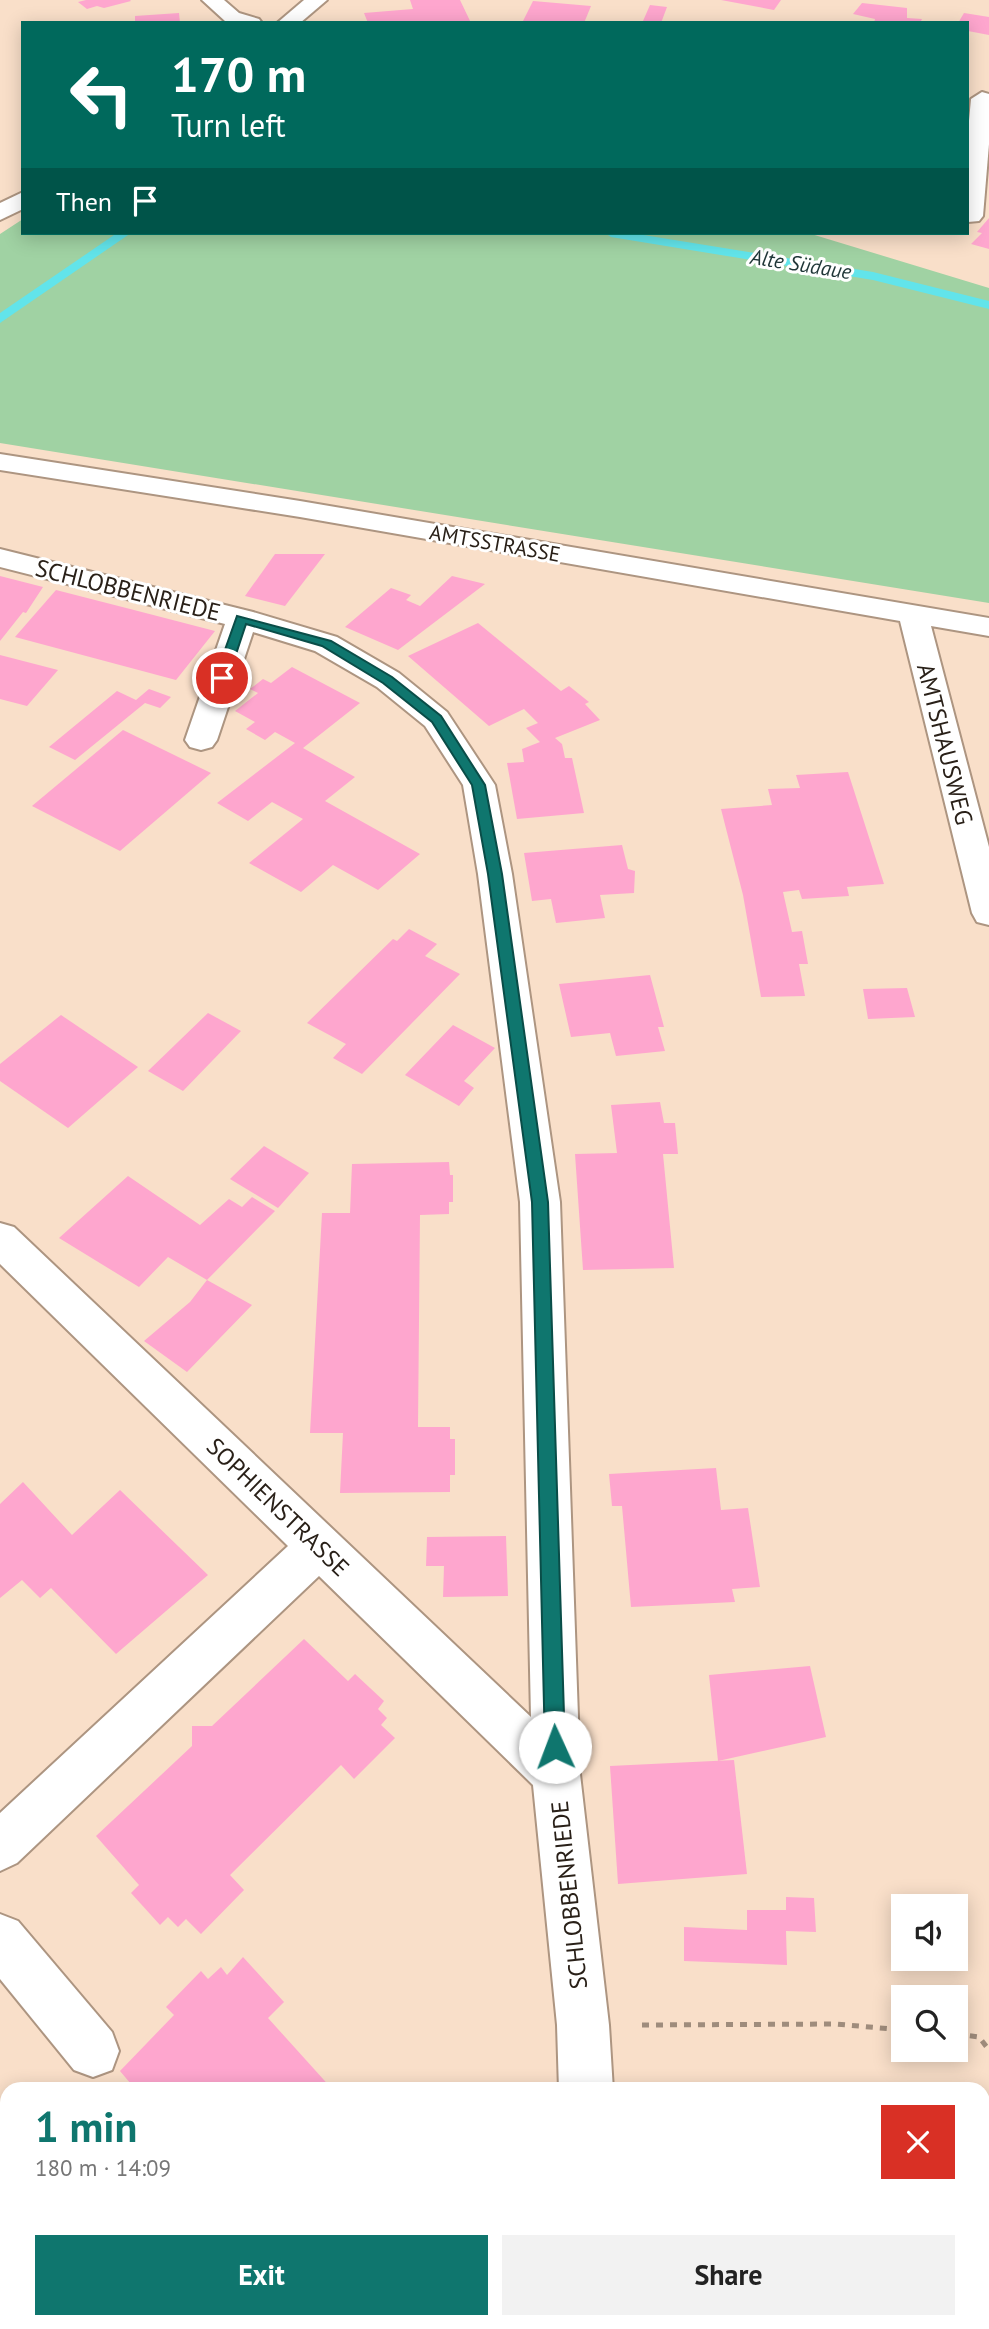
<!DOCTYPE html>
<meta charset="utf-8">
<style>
body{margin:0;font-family:"PT Sans",sans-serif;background:#f2f2f2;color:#222;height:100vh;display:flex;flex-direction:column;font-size:26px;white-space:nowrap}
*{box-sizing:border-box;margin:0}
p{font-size:23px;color:#767676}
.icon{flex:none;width:38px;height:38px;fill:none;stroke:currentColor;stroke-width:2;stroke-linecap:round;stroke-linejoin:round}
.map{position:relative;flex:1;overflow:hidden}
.sheet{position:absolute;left:0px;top:2082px;width:990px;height:247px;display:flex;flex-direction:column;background:#fff;border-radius:21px 21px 0 0;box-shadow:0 4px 18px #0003}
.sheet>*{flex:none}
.banner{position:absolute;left:21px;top:21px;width:948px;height:214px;border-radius:0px;box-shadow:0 4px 18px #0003;background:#00695c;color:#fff;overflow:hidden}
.controls{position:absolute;left:891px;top:1894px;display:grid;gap:14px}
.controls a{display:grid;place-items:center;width:77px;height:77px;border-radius:0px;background:#fff;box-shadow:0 4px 18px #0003;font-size:35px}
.pin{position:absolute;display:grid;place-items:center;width:60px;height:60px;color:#fff;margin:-30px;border:4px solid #fff;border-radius:50%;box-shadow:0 2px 7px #0007}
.me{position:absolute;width:77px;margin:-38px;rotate:358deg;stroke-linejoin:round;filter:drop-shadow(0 0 5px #0008)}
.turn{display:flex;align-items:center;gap:24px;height:147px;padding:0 35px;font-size:32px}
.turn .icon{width:91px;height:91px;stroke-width:2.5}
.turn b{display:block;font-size:49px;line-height:60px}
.then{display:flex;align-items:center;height:66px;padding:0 35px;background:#0003;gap:14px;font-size:26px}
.round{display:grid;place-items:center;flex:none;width:74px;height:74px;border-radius:0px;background:#f2f2f2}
.overview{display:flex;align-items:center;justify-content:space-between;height:119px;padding:0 35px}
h1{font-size:42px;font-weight:700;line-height:52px;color:#0f766e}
.cta{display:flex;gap:14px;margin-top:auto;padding:14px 35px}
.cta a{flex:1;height:80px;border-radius:0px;background:#0f766e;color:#fff;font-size:28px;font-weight:700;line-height:80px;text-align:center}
.cta a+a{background:#f2f2f2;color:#222}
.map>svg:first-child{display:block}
.green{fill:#a0d2a3}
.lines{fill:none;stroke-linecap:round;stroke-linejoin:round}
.stream{fill:#62e4ea;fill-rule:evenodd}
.building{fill:#fea6ce}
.minor-casing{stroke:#ad9581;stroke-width:4}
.path{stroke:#9f8c7c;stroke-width:5;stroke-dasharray:7 7;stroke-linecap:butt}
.minor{fill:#fff;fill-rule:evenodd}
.route{fill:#0f766e;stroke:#0a4d48;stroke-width:2}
.labels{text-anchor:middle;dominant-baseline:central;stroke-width:6;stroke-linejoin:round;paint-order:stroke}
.far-water-label{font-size:21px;font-style:italic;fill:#1f3637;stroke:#fff}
.far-street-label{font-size:21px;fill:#292018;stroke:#fff}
.street-label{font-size:24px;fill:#292018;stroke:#fff}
</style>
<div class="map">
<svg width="989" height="2329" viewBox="0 0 989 2329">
<rect width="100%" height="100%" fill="#f9dfc9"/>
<!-- green -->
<polygon class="green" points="23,219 23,233 808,233 989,288 989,603 0,443 0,234"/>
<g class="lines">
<!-- stream -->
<g class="stream">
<polygon points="117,233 131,233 0,323 0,313"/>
<polygon points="605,233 631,233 873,272 989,301 989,309 873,280 611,237"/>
</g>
</g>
<!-- building -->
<g class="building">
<polygon points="86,0 130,0 131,1 104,8 97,6 87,9 78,2"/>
<polygon points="410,0 460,0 471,23 368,23 364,13 413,9"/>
<polygon points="721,0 781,0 774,10"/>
<polygon points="533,1 591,6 584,23 522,23"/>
<polygon points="862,3 907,8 907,18 922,19 920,23 874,23 875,19 853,14"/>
<polygon points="650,5 667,7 661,23 643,21"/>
<polygon points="179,13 180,23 135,23 135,16"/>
<polygon points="964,13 989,17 989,35 968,31 968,23 958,23"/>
<polygon points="989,218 989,249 971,244 982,233 977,232"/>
<polygon points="275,554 325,554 285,606 245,596"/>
<polygon points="0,576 43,587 26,613 23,612 0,641"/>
<polygon points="452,576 485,584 398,650 345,627 391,588 411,595 406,600 420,606"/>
<polygon points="56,590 134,610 215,631 176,680 15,637"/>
<polygon points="478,623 561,691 569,686 589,702 585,704 600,720 555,738 562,744 565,758 572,758 584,813 517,819 507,763 524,762 522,749 540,742 526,728 538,723 524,709 489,726 408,656"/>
<polygon points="0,655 58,670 27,706 0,699"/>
<polygon points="292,667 360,703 303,748 355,777 325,801 420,854 378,890 333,865 301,892 249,863 303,819 272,802 248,821 217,803 295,743 275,732 265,740 246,729 255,722 235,711 258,693 250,689 263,679 271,683"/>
<polygon points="149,689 171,697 160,708 145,703 75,760 49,747 117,691 136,700"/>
<polygon points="123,730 211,773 120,851 32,806"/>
<polygon points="848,772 884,884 847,887 849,896 802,899 799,890 783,892 792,932 802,931 808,964 799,964 805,996 761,997 743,895 721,809 772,805 768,789 800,788 796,775"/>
<polygon points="622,845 628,869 635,871 634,893 600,895 605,918 556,923 551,899 532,901 524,853"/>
<polygon points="409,929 437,944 425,956 460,974 362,1074 333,1058 346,1044 307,1023 393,939 397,941"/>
<polygon points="650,975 664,1027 658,1027 665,1051 616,1056 610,1033 571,1037 559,984"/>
<polygon points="907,988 915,1017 868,1019 863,989"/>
<polygon points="208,1013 241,1031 183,1091 148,1071"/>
<polygon points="61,1015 138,1067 68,1128 0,1081 0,1064"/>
<polygon points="453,1025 495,1048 464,1081 474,1088 459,1106 405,1075"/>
<polygon points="660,1102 664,1123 675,1123 678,1154 663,1154 674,1268 583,1270 575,1154 617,1153 611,1105"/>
<polygon points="264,1146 309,1173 278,1208 230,1179"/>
<polygon points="449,1162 450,1175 453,1175 453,1202 449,1202 449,1214 420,1215 418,1427 450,1427 450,1439 455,1439 455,1475 450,1475 450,1492 340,1493 343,1433 310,1433 322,1213 350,1213 352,1164"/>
<polygon points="128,1176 200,1225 229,1199 242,1207 252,1197 275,1211 207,1280 168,1257 139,1287 59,1238"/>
<polygon points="207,1280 252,1305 187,1372 144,1341 190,1302"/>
<polygon points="716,1468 721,1510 748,1508 760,1587 732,1589 735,1602 631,1607 622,1506 612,1506 609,1474"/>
<polygon points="23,1482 72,1535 120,1490 208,1575 116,1654 51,1588 40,1598 22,1580 0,1598 0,1504"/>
<polygon points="506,1536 508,1596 443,1597 444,1566 426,1566 427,1537"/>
<polygon points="304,1639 348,1681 355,1674 384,1701 378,1709 387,1718 381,1725 395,1738 354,1779 341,1765 230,1875 244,1890 201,1934 186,1919 178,1927 168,1917 160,1925 131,1893 139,1885 96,1836 192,1746 192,1726 212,1726"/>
<polygon points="810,1666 826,1737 718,1761 709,1675"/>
<polygon points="734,1760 747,1874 618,1884 610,1766"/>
<polygon points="786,1897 814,1898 816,1932 786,1931 787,1965 684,1961 684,1927 747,1930 747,1910 786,1910"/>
<polygon points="243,1957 284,2002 268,2018 333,2090 136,2090 120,2071 174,2015 166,2007 201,1971 208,1979 221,1967 227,1975"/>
<rect x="672" y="2322" width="142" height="7"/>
</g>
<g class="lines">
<!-- minor casing -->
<g class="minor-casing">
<g id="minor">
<polygon points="202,0 224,0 239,13 259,19 262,23 225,21"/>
<polygon points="304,0 327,0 300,23 277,23"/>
<polygon points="982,92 989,94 989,144 983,216 979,221 968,222 968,132 971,99"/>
<polygon points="23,192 23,209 0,220 0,203"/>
<polygon points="0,454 300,501 989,618 989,636 931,626 989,847 989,925 977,922 972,913 900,621 300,517 0,470"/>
<polygon points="0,549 253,612 337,637 399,673 447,712 495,785 512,874 560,1202 580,1774 609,2025 613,2090 559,2090 557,2025 533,1785 319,1576 17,1863 0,1871 0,1813 288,1546 0,1264 0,1223 14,1227 531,1717 520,1202 478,874 463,785 425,726 377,687 315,651 253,632 217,740 212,747 201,750 190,747 185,740 225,624 0,567"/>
<polygon points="0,1914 18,1921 112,2032 119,2051 112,2070 93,2077 74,2070 0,1979"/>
<rect x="571" y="2322" width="56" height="7"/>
</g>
</g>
<!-- path -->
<g class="path">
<polyline points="642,2025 836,2024 903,2030"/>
<polyline points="956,2034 979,2037 989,2050"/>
<polyline points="178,2329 185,2322"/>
</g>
<!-- minor -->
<use href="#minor" class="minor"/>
</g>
<!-- route -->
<polygon class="route" points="237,616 331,641 392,677 441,716 485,785 502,874 548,1202 565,1747 562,1754 555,1757 548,1754 545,1747 532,1202 488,874 472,785 432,722 383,683 322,646 246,624 228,678 217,680 215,678"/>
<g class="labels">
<!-- far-water labels -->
<g class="far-water-label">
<text transform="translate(801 264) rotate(9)">Alte Südaue</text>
</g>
<!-- far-street labels -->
<g class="far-street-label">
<text transform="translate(495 543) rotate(10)">AMTSSTRASSE</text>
</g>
<!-- street labels -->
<g class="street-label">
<text transform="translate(128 590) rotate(14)">SCHLOBBENRIEDE</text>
<text transform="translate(945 744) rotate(76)">AMTSHAUSWEG</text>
<text transform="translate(278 1507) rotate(44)">SOPHIENSTRASSE</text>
<text transform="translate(569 1895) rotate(-96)">SCHLOBBENRIEDE</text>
</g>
</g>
</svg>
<div class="controls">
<a><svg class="icon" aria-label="sound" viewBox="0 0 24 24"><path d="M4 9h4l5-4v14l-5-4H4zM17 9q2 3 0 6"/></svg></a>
<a><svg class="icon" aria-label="search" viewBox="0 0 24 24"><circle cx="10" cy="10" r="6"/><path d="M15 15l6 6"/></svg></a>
</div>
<div class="pin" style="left:222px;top:678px;background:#d93025"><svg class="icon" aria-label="arrive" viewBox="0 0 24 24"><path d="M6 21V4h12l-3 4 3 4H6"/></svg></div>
<svg class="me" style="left:555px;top:1747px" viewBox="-20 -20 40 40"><circle r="19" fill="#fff"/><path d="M0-13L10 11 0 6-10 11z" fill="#0f766e"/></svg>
<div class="banner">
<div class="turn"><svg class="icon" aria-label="left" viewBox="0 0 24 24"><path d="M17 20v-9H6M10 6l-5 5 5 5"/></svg><div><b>170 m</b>Turn left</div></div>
<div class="then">Then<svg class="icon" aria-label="arrive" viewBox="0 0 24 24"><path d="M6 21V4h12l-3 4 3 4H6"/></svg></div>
</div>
<section class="sheet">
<div class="overview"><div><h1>1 min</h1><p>180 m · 14:09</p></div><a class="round" style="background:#d93025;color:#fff"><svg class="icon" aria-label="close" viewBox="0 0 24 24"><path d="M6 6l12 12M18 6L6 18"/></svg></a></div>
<div class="cta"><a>Exit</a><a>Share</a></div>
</section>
</div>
